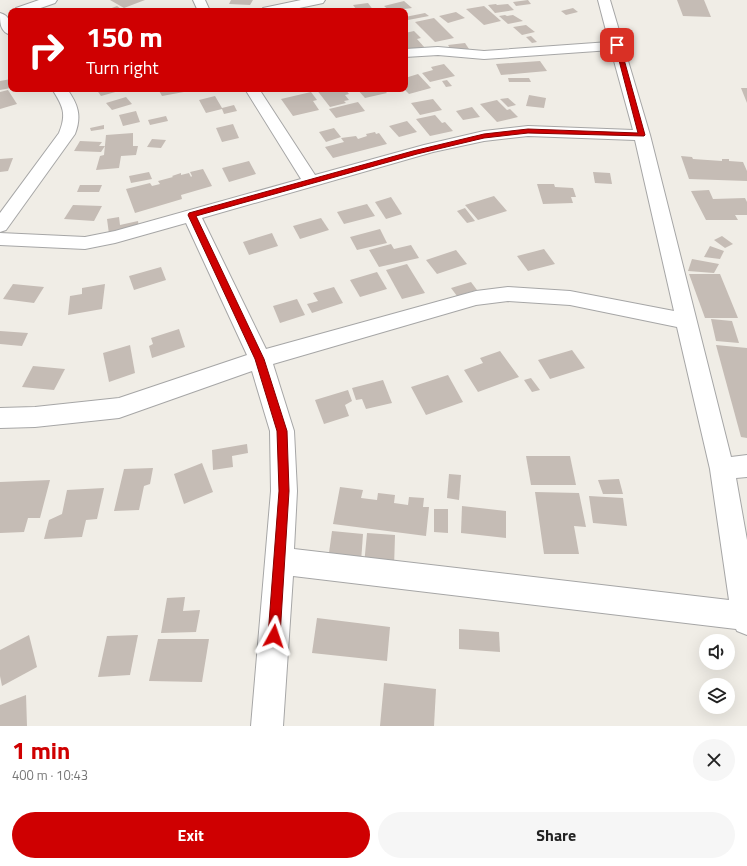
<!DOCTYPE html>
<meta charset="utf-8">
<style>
body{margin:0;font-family:"Titillium Web",sans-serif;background:#f6f6f6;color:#222;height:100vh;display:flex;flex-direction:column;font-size:15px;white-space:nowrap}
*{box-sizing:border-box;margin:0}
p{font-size:13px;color:#767676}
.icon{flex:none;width:22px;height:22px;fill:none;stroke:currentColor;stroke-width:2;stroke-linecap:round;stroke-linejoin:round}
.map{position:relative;height:726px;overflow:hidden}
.side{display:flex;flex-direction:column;background:#fff;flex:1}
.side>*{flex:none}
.hud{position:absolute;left:8px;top:8px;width:400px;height:84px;border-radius:8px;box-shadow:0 4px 16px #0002;background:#cf0001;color:#fff;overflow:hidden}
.fabs{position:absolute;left:699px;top:634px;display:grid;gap:8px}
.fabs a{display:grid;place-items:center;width:36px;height:36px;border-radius:50%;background:#fff;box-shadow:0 4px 16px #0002;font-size:20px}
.pin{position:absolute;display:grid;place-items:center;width:34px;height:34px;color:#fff;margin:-17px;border-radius:8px;box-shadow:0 2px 6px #0006}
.me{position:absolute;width:44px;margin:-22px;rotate:5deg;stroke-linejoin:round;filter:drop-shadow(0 0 3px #0008)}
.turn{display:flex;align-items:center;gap:14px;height:84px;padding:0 12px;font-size:18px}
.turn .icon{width:52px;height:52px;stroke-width:2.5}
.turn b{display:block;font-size:28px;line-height:34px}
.round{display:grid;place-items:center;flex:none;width:42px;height:42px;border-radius:21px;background:#f6f6f6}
.summary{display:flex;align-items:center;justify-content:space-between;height:68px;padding:0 12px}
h1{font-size:24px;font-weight:700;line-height:30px;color:#cf0001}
.primary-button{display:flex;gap:8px;margin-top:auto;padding:8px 12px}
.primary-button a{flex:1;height:46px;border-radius:24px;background:#cf0001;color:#fff;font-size:16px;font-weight:700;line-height:46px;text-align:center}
.primary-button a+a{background:#f6f6f6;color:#222}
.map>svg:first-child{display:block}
.building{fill:#c5bcb5}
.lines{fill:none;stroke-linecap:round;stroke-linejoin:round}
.minor-casing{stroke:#a6a6a6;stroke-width:2}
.minor{fill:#fff;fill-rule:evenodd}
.route{fill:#cf0001;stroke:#870001}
</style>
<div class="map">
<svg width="747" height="726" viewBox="0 0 747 726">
<rect width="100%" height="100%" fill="#f0ede6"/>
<!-- building -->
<g class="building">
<polygon points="110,0 145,0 124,8"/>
<polygon points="231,0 253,0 250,5 229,4"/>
<polygon points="528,0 531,4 516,6 513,2"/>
<polygon points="677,0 704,0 711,17 683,16"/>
<polygon points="404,1 412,8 390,11 384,6"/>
<polygon points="368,3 374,11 349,11 356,9 353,5"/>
<polygon points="496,4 497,5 508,4 514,10 495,13 488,5"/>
<polygon points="117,6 121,9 116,11 104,11"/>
<polygon points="484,6 501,21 484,25 466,9"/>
<polygon points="573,8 578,12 566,15 561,11"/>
<polygon points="456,12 465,18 448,23 439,16"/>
<polygon points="425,13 429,16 408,20 405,17"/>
<polygon points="505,15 507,16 513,15 523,21 508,24 499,16"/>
<polygon points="434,18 454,38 435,42 415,22"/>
<polygon points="526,25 535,32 522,35 513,27"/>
<polygon points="414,31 421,38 417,39 425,48 408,52 405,48 405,33"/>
<polygon points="531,36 537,42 532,43 526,37"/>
<polygon points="465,43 469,49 452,51 448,45"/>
<polygon points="540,61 547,71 501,75 496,64"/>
<polygon points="444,64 455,76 430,82 422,73 433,70 431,67"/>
<polygon points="418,74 431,88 409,94 404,89 405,78"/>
<polygon points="508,78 529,78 531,82 509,82"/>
<polygon points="11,79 11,88 0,90 0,81"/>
<polygon points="447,80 452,86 446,87 442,81"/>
<polygon points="741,88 747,88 747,103"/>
<polygon points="96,89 118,89 119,91 101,96"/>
<polygon points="158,89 182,89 184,92 162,96"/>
<polygon points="316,89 345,89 349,94 345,95 349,100 344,101 346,103 330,107"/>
<polygon points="357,89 383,89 387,93 365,98"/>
<polygon points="8,90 17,104 0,109 0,92"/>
<polygon points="311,92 317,100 313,101 319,110 293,116 281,99"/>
<polygon points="529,95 546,98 544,108 526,106"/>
<polygon points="215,96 222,108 234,105 237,111 224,114 222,109 206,113 199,100"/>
<polygon points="126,97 132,104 112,110 106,103"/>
<polygon points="508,98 516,105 508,107 500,99"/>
<polygon points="433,99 442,110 420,115 411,103"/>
<polygon points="497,100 507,110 510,109 518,117 497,122 480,104"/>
<polygon points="358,102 365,111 336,118 329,109"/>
<polygon points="472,107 480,117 463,120 456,111"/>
<polygon points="136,111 140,122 123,126 119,115"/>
<polygon points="435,115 442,123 445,122 453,131 430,136 416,119"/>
<polygon points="166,116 168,121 150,125 148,120"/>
<polygon points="407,121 417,132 399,137 389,126"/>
<polygon points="233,124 239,138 222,142 216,128"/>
<polygon points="104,125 104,129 91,131 90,128"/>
<polygon points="334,128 341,137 326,142 319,132"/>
<polygon points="375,132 376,134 379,133 387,144 333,158 325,147 344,142 341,138 356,136 358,139 367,136 366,134"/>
<polygon points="133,133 133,146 138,146 136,155 121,156 119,168 96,170 100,156 104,155 106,135"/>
<polygon points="152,139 166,140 161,148 147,147"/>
<polygon points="80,141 102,142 99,146 105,146 101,152 74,151"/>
<polygon points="681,156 692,157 693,159 722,161 722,159 729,159 729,161 743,162 747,171 747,181 689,179"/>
<polygon points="13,158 8,171 0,172 0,159"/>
<polygon points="249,161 256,174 229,182 222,168"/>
<polygon points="203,169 212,186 181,195 182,199 135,213 126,189 150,183 152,186 160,184 158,181 173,177 172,176 181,173 181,175 189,173 191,177 192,176 190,172"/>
<polygon points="149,172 152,179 131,183 129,176"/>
<polygon points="593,172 610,173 612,184 595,183"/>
<polygon points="537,184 554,184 555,187 573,188 576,197 571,197 573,203 543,204"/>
<polygon points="80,185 102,185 99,192 77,192"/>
<polygon points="709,190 713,199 745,198 747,202 747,215 735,215 738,220 706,220 691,191"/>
<polygon points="494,196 507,211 478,220 465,205"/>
<polygon points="391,197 402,214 386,219 375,202"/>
<polygon points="367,204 375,216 344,224 337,212"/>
<polygon points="73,205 102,206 94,221 64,219"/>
<polygon points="465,208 475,221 467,223 457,211"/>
<polygon points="119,217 120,225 138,221 139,228 109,234 107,219"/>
<polygon points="321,218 329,230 300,239 293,226"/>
<polygon points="380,229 387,243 357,250 350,237"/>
<polygon points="272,233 278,246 249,255 243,242"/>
<polygon points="722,236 733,244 725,248 714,240"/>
<polygon points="391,244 394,249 411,245 419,258 379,267 369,250"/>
<polygon points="710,246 724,251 720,259 704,257"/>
<polygon points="544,249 555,264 528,271 517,256"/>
<polygon points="456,250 467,264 437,274 426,260"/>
<polygon points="692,259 719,264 714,273 688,271"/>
<polygon points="407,264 425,293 402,299 386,270"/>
<polygon points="161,267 166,280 134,290 129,276"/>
<polygon points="377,272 387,289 360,297 350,280"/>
<polygon points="689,274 720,274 738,318 705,318"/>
<polygon points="471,282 477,290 457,296 451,288"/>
<polygon points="13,284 44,287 34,303 3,299"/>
<polygon points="105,284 102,309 68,315 70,296 82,294 82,288"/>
<polygon points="334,287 343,303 312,313 307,304 318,301 313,293"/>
<polygon points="297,299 305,315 280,323 273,306"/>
<polygon points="711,319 732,321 739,343 716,341"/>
<polygon points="179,329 185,347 152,358 149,346 153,344 151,338"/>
<polygon points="0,331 28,333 22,346 0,344"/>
<polygon points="130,345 135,373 109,382 103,353"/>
<polygon points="716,345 747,348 747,438 741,437"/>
<polygon points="572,350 585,368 550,379 538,360"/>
<polygon points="500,351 519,377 478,392 464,370 483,363 480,358"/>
<polygon points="33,366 65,369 54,390 22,387"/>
<polygon points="448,375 463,402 426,415 411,387"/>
<polygon points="531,378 540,390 532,392 524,380"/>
<polygon points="383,380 392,403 366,409 362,399 356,400 352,388"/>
<polygon points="348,390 352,401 345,405 349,416 324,424 315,400"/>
<polygon points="247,444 248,453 232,456 233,467 213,470 212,450"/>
<polygon points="526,456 570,456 576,485 531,485"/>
<polygon points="202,463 213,492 184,504 174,474"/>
<polygon points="153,468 150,484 144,486 139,510 114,511 124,469"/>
<polygon points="449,474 461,475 459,500 447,498"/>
<polygon points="619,479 623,494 603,494 598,480"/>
<polygon points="50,480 40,518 28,518 24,532 0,533 0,482"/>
<polygon points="340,487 363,490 361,498 377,500 378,493 395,495 394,503 408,505 409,497 424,498 423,507 429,507 426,536 333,524"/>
<polygon points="104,488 97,519 86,520 82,537 44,539 49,520 62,514 67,490"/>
<polygon points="535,492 579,493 586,527 574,526 579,554 544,554"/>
<polygon points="589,496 623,498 627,526 593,523"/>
<polygon points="462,506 506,511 506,538 461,533"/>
<polygon points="434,509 448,509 448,533 434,532"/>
<polygon points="332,531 363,534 361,562 328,560"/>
<polygon points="367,533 395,535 394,567 364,565"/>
<polygon points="185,597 183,611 200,610 196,632 161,633 167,598"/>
<polygon points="317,618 390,627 387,661 312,653"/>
<polygon points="459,629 499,632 500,652 459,649"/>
<polygon points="29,635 37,667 2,686 0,676 0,650"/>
<polygon points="138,635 130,675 98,677 107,636"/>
<polygon points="158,639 209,639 202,682 149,681"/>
<polygon points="384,683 436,689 434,726 380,726"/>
<polygon points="26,695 27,726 0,726 0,705"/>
</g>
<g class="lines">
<!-- minor casing -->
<g class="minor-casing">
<g id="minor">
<polygon points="39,0 57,0 55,3 32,11 14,11 16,8"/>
<polygon points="193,0 205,0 210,11 198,11"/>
<polygon points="301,0 325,0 323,3 285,11 261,11 263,8"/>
<path d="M598 0H610L650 135 731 457 747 455V477L736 478 747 540V635L737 631 736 629 293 576 283 726H251L271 491 270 431 252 371 119 418 35 427 0 428V408L35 407 119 398 247 355 186 223 115 243 85 249 0 245V233L85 237 115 231 301 179 245 89H263L261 92 315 175 424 145 484 131 528 126 633 130 611 50 484 59 438 55 405 57V49L438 47 484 51 609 42ZM528 136 635 140 674 311 570 291 508 287 476 291 266 349 202 218 433 152 484 141ZM508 301 570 305 677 327 710 469 729 600 294 549 297 491 294 431 273 364 476 305Z"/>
<path d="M0 13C11 16 11 25 11 35 0 32 0 23 0 13Z"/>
<path d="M52 89H67C78 104 82 116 75 134L6 230 0 232V213L59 133C67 114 63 106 52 89Z"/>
</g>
</g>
<!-- minor -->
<use href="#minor" class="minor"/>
</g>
<!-- route -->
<polygon class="route" points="617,43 620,45 645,135 644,136 528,133 484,138 417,154 196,216 264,359 287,431 289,491 280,636 279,640 274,642 270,640 268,636 279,491 277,431 255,359 188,215 189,213 413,151 484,134 528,129 638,133 615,45"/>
</svg>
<div class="fabs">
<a><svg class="icon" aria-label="sound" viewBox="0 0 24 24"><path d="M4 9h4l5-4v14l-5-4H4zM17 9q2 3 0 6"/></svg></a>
<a><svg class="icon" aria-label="layers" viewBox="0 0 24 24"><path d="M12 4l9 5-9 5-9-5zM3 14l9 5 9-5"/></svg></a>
</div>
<div class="pin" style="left:617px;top:45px;background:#d93025"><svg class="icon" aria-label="arrive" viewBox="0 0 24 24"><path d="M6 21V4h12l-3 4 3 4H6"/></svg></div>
<svg class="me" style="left:274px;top:636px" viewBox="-20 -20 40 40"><path d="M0-17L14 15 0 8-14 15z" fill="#cf0001" stroke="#fff" stroke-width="4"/></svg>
<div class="hud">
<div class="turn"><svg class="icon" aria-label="right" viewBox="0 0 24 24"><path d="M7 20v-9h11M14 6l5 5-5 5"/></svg><div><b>150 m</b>Turn right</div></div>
</div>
</div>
<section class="side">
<div class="summary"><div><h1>1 min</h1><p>400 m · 10:43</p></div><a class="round"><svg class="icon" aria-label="close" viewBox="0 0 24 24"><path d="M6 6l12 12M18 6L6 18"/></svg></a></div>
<div class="primary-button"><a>Exit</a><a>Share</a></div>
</section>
